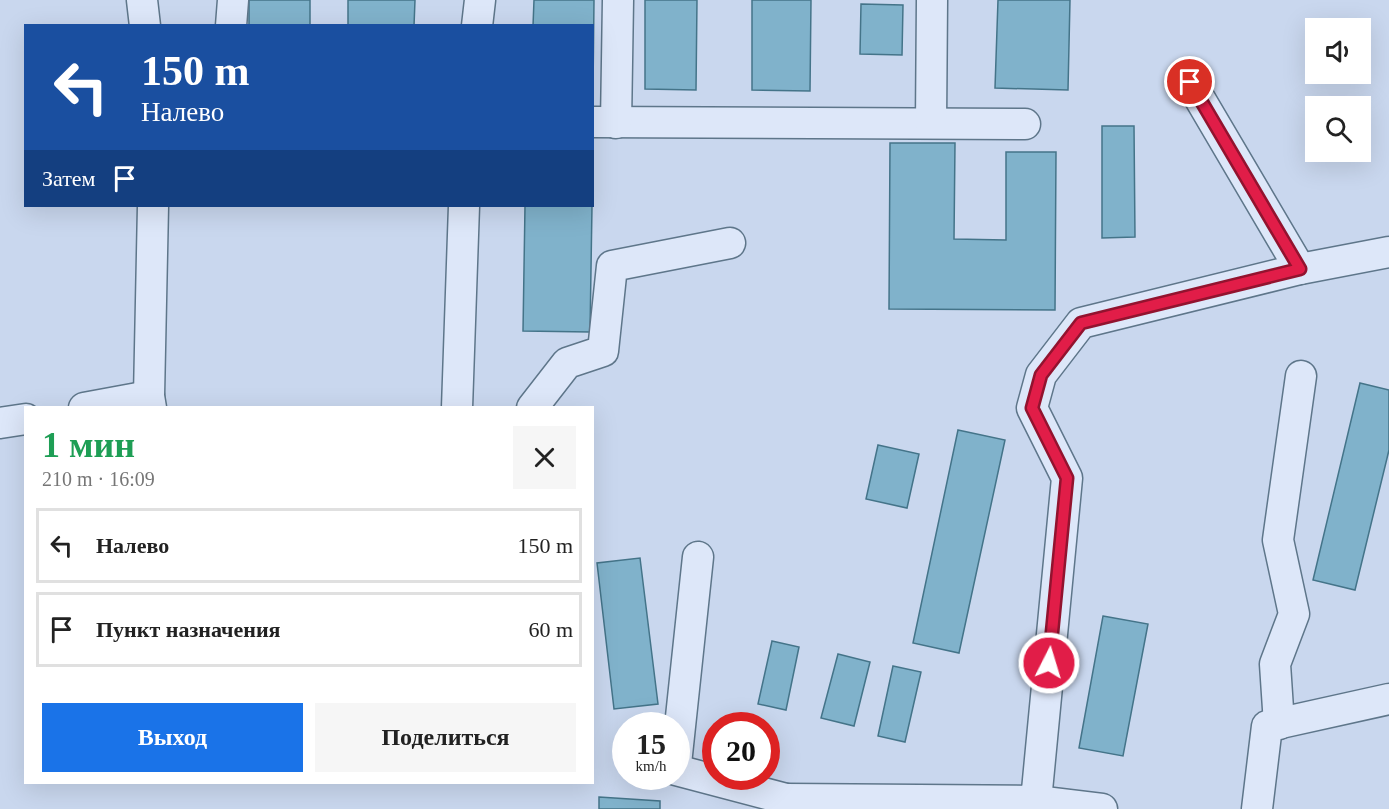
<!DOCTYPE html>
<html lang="ru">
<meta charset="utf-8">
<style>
body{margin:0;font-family:Georgia,serif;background:#f6f6f6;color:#222;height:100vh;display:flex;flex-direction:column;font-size:22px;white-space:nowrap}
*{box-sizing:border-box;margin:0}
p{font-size:20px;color:#767676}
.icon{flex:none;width:33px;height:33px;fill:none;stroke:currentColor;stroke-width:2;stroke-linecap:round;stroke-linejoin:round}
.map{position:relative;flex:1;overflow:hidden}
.details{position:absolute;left:24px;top:406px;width:570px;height:378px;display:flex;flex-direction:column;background:#fff;border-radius:0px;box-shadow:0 6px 24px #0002}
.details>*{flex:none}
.guide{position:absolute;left:24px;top:24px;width:570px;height:183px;border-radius:0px;box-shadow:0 6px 24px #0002;background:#1a4fa0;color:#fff;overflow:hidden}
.buttons{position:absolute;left:1305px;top:18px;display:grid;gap:12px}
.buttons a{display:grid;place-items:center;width:66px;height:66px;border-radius:0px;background:#fff;box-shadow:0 6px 24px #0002;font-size:30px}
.speed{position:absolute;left:612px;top:712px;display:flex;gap:12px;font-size:30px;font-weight:700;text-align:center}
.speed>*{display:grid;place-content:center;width:78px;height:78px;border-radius:50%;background:#fff;box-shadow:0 6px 24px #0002;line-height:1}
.speed small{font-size:15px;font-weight:400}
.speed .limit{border:9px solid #d22;background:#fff;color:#111}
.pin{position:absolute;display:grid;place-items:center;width:51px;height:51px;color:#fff;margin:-26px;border:3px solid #fff;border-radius:50%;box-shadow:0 2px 6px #0007}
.me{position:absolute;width:66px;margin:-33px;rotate:5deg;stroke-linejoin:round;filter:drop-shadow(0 0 4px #0008)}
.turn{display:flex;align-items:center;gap:21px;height:126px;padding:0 18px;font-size:27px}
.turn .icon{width:78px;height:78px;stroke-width:2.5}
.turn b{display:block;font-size:42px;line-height:51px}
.then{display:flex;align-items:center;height:57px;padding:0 18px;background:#0003;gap:12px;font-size:22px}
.round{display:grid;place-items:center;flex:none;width:63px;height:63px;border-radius:0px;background:#f6f6f6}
.head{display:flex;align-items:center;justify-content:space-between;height:102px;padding:0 18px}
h1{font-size:36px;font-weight:700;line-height:45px;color:#1e9e55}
.cta{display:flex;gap:12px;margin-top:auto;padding:12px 18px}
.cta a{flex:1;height:69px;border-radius:0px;background:#1a73e8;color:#fff;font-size:24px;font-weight:700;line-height:69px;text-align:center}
.cta a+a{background:#f6f6f6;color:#222}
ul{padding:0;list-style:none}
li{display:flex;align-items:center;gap:18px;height:75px;margin:0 12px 9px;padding:0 6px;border:3px solid #e0e0e0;border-radius:0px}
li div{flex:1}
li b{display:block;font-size:22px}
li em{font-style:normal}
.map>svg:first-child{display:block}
.building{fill:#80b2cb;stroke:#447489;stroke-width:1.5}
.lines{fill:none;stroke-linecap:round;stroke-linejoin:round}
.minor-casing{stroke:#5e768a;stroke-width:33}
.minor{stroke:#dde7f9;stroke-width:30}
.route-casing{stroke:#92132f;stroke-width:15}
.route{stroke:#e11d48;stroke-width:10}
</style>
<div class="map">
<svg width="1389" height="809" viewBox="0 0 1389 809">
<rect width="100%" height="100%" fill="#c9d7ee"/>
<!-- building -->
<g class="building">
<rect x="249" y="0" width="61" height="26"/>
<polygon points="348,0 415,0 414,26 348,26"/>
<polygon points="534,0 594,0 593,90 592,26 533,26"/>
<polygon points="645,0 697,0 696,90 645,89"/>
<polygon points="752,0 811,0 810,91 752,90"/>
<polygon points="998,0 1070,0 1068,90 995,88"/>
<polygon points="861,4 903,5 902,55 860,54"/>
<polygon points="1102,126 1134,126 1135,237 1102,238"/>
<polygon points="890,143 955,143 954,239 1006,240 1006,152 1056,152 1055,310 889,309"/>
<polygon points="525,206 592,206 590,332 523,331"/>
<polygon points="1360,383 1389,390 1389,450 1355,590 1313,580"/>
<polygon points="958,430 1005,440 959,653 913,643"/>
<polygon points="878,445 919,454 907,508 866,499"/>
<polygon points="640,558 658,704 614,709 597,563"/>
<polygon points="1103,616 1148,624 1123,756 1079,748"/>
<polygon points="772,641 799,647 786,710 758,704"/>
<polygon points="838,654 870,662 854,726 821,718"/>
<polygon points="893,666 921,672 905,742 878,736"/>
<polygon points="599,797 660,801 660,809 599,809"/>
</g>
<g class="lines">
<!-- minor casing -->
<g class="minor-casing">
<g id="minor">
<polyline points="142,0 145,26"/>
<polyline points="231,26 233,0"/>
<polyline points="477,26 480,0"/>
<polyline points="1190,82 1300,269"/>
<polyline points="592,122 1025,124"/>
<polyline points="616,123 618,0"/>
<polyline points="931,123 932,0"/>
<polyline points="84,408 149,396"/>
<polyline points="151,408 149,396 153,206"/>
<polyline points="457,408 464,206"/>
<polyline points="532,408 567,363 603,351 612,266 730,243"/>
<polyline points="0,423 26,419"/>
<polyline points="1279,724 1275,664 1294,614 1278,540 1301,376"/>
<polyline points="676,764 698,557"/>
<polyline points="676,770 786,799"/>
<polyline points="1036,801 1102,809"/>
<polyline points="784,809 786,799 1036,801 1067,478 1032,408 1041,375 1081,323 1300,269 1389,252"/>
<polyline points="1257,809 1267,726 1389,699"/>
</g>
</g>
<!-- minor -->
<use href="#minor" class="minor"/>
</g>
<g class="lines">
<!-- route casing -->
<g class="route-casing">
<polyline id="route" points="1049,663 1067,478 1032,408 1041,375 1081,323 1300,269 1190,82"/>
</g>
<!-- route -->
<use href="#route" class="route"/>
</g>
</svg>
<div class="buttons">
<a><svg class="icon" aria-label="sound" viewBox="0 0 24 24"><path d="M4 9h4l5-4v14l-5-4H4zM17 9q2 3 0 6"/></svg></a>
<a><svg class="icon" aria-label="search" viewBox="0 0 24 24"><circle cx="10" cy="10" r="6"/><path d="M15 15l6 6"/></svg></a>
</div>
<div class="speed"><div>15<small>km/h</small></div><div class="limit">20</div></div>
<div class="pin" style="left:1190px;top:82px;background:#d93025"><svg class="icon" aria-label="arrive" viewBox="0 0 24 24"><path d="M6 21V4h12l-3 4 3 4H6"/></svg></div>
<svg class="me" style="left:1049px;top:663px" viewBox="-20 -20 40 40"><circle r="17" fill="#e11d48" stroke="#fff" stroke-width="3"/><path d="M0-11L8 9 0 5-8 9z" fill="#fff"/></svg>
<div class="guide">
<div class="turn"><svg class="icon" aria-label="left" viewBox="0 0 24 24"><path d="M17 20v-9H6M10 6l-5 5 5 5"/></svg><div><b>150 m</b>Налево</div></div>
<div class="then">Затем<svg class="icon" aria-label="arrive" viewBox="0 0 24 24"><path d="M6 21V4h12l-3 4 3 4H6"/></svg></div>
</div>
<section class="details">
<div class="head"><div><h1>1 мин</h1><p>210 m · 16:09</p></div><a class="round"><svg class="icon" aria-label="close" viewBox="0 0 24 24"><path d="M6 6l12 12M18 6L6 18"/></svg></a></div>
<ul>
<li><svg class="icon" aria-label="left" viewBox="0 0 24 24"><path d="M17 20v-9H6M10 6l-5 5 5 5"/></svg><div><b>Налево</b></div><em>150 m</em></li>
<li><svg class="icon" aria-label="arrive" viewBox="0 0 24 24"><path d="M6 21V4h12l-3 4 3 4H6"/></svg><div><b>Пункт назначения</b></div><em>60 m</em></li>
</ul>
<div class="cta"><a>Выход</a><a>Поделиться</a></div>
</section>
</div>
